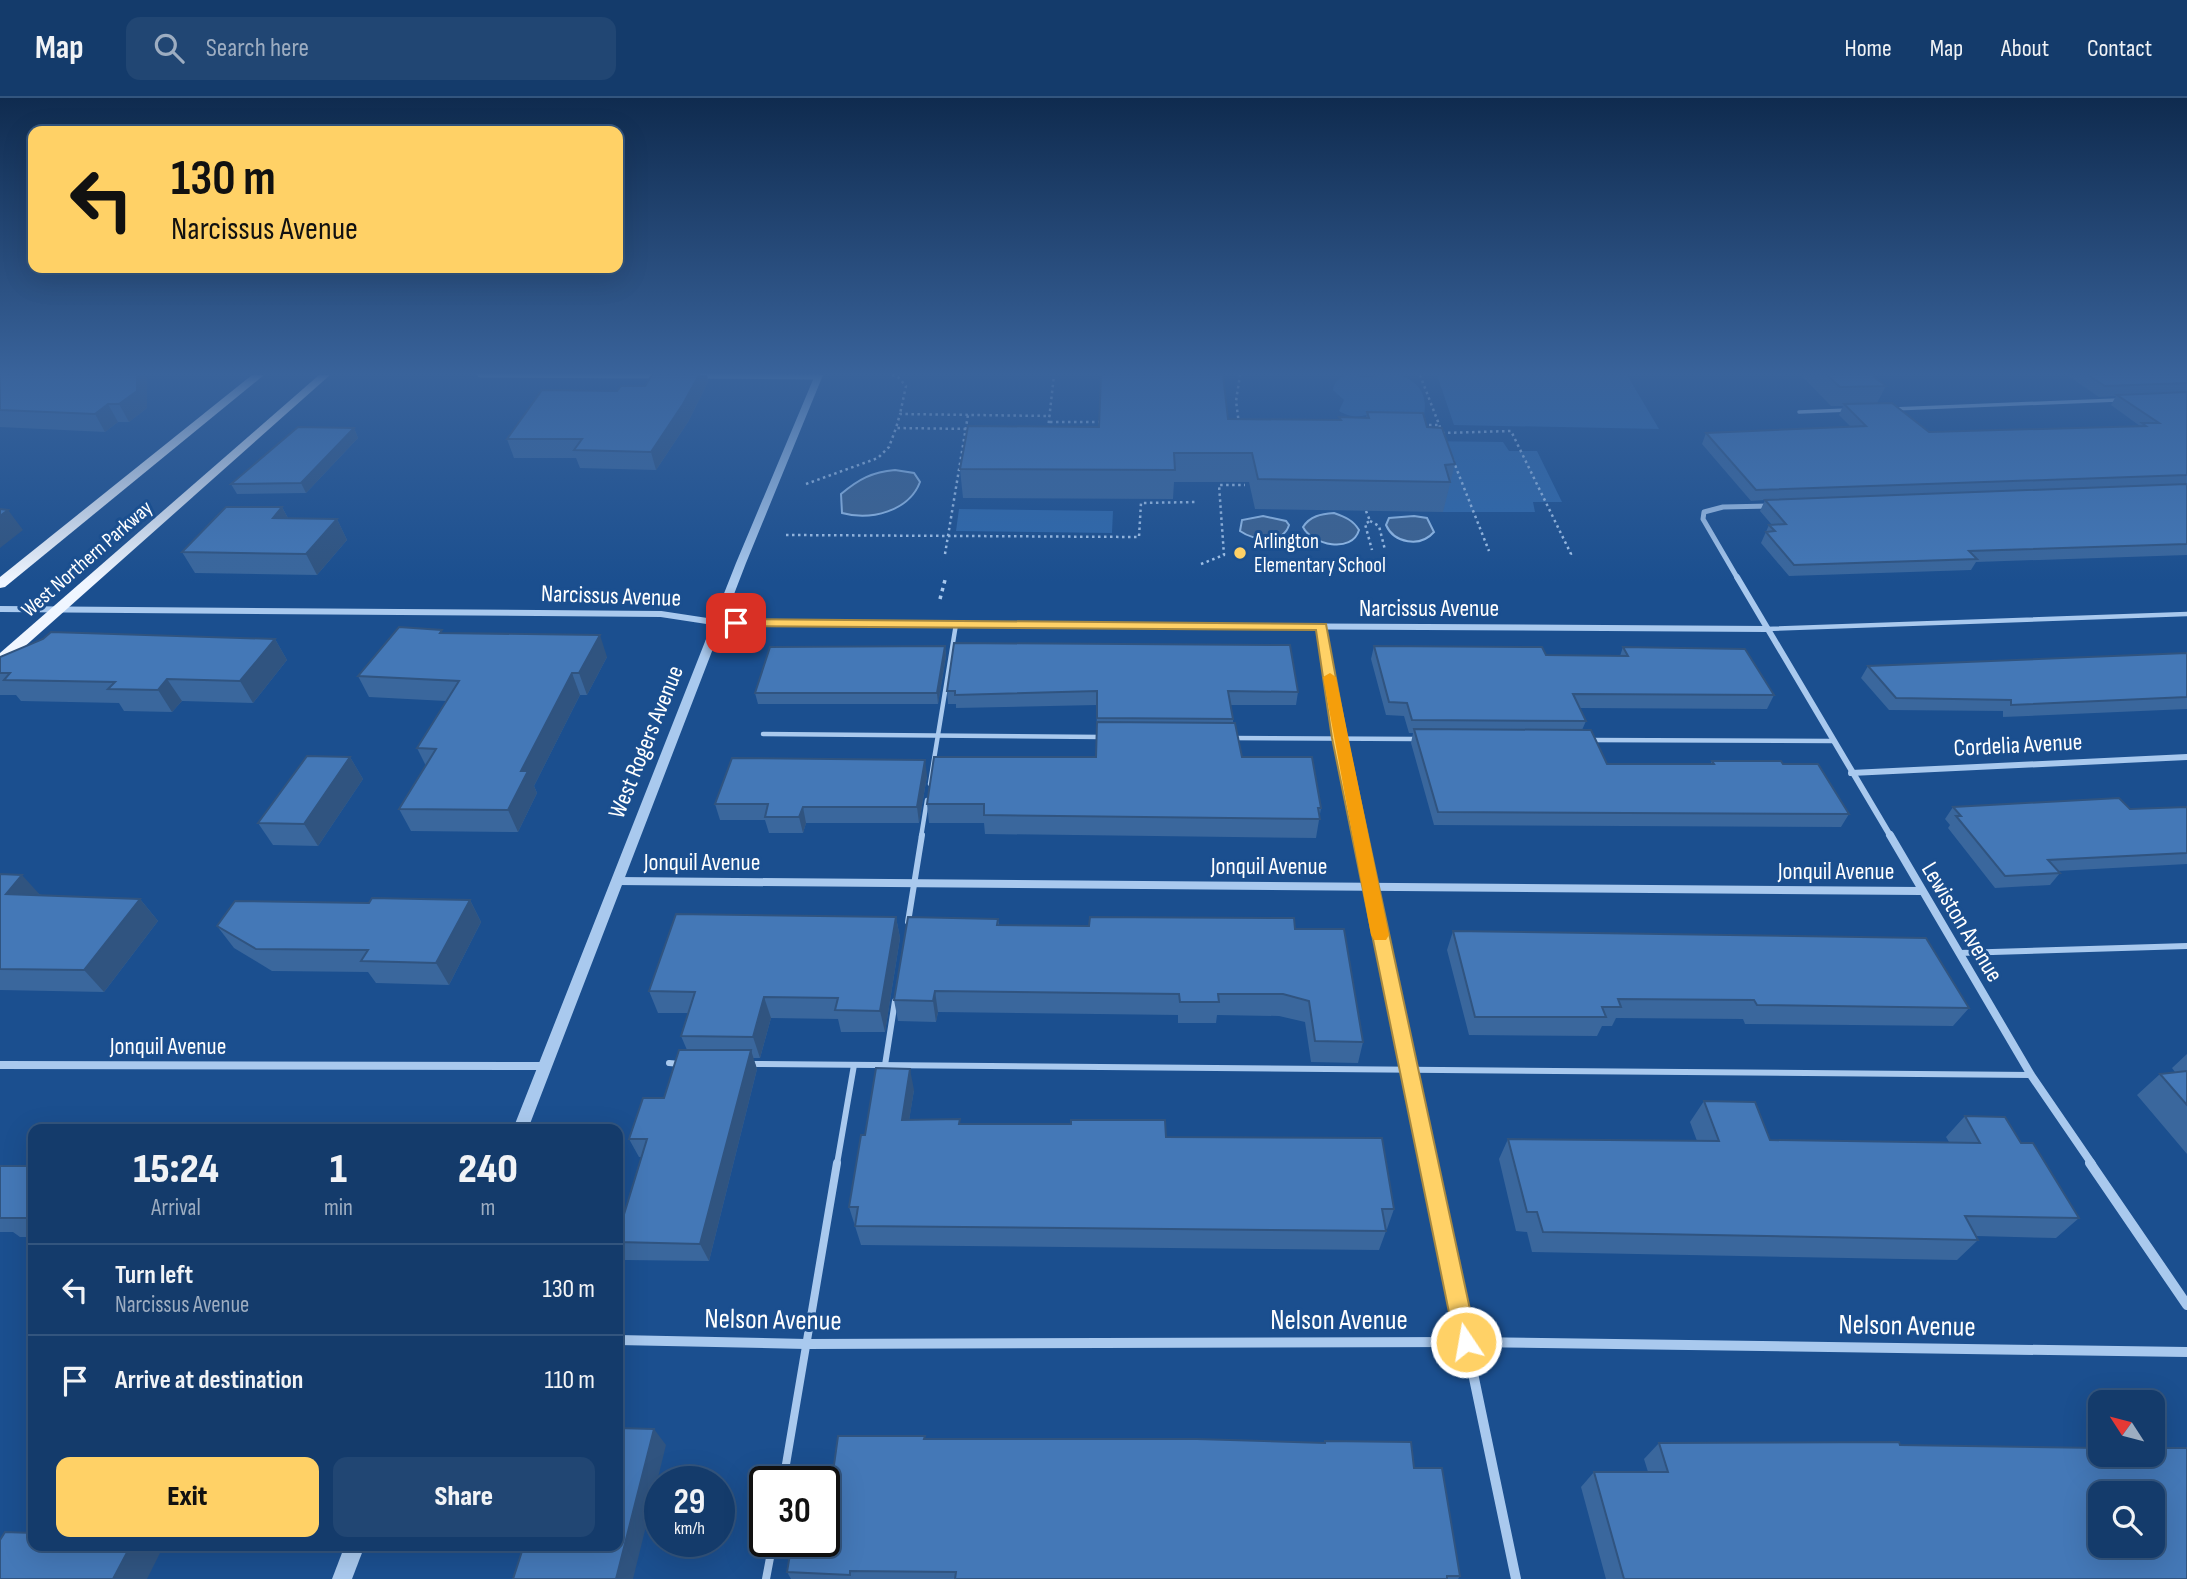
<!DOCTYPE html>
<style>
body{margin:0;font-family:"Sofia Sans Condensed",sans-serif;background:#214673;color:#f1f3f6;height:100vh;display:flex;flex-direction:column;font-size:26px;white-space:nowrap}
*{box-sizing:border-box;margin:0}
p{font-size:23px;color:#9dadc1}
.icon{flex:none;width:38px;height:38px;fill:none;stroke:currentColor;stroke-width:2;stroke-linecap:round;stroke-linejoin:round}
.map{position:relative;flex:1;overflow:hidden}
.sheet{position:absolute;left:28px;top:1026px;width:595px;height:427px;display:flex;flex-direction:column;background:#143b6b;border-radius:14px;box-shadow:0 7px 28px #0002,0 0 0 2px #33557e}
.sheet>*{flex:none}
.hud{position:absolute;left:28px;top:28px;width:595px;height:147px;border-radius:14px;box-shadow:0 7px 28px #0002,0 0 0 2px #33557e;background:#ffd166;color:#111;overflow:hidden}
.needle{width:46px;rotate:306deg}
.tools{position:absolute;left:2088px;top:1292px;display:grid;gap:14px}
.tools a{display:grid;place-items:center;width:77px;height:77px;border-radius:14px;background:#143b6b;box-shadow:0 7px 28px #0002,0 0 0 2px #33557e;font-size:35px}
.speed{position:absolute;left:644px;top:1368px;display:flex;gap:14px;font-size:35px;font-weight:700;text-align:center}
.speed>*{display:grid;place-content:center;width:91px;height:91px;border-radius:50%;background:#143b6b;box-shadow:0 7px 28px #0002,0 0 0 2px #33557e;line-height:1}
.speed small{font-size:18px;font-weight:400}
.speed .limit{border:4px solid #111;border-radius:10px;background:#fff;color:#111}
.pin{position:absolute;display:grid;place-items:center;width:60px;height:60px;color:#fff;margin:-30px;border-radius:14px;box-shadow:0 4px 10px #0006}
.me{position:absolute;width:77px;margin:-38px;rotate:348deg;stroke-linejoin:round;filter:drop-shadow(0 0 5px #0008)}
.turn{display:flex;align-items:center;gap:24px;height:147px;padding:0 28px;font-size:32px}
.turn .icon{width:91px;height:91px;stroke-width:2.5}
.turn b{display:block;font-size:49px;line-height:60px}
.eta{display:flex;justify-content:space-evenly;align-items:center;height:119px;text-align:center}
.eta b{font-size:42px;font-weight:800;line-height:49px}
.cta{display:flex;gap:14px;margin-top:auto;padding:14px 28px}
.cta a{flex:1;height:80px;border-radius:14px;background:#ffd166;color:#111;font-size:28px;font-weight:800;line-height:80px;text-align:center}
.cta a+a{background:#214673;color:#f1f3f6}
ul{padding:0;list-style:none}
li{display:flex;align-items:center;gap:21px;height:91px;padding:0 28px;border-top:2px solid #33557e}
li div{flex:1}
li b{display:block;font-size:26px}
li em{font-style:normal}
header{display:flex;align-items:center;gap:42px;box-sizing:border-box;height:98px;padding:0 35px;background:#143b6b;border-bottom:2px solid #33557e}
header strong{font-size:33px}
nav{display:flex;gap:38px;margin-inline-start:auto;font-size:24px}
.search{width:490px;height:63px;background:#214673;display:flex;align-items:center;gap:18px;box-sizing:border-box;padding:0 24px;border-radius:14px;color:#9dadc1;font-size:26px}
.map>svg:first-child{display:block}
.green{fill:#2e69ad}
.water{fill:#3c6290;stroke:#9cc4f0;stroke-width:2}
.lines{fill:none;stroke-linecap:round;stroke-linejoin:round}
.path-far1{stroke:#a9c9ee;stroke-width:2.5;stroke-dasharray:2.5 3.5;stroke-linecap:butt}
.path{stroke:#a9c9ee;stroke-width:3.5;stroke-dasharray:3.5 4.5;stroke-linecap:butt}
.service-far3{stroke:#a9c9ee;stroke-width:3.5}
.service-far2{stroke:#a9c9ee;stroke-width:4.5}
.service-far1{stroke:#a9c9ee;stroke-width:6}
.service{stroke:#a9c9ee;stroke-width:8}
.minor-far3{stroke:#a9c9ee;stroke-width:5}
.minor-far2{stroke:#a9c9ee;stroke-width:6}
.minor-far1{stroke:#a9c9ee;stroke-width:8}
.minor{stroke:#a9c9ee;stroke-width:10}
.tertiary{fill:#a9c9ee;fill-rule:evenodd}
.primary{fill:#f0f6ff;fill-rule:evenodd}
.wall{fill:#3a679d}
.shaded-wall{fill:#305480}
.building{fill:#4478b7;stroke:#305480;stroke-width:2;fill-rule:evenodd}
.route{fill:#ffd166;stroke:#a68842;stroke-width:2}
.slow{fill:#f59e0b}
.poi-dot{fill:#ffd166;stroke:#1b4f8f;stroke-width:2.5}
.labels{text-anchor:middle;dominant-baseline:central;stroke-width:6;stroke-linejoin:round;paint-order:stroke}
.far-poi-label{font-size:21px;fill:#fff;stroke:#1b4f8f;text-anchor:start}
.far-street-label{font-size:21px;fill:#fff;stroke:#1b4f8f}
.street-label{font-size:24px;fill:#fff;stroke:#1b4f8f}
.near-street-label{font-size:28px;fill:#fff;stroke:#1b4f8f}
</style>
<header>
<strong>Map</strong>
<div class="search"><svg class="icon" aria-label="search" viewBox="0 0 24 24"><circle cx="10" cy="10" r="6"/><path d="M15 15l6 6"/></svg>Search here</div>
<nav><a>Home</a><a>Map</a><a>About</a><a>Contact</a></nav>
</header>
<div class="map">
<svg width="2187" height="1481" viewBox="0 0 2187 1481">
<rect width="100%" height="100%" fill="#1b4f8f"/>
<!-- green -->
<g class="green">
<path d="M1347 277C1353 277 1359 279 1364 279 1374 280 1383 276 1393 277 1418 279 1430 298 1423 321 1410 319 1395 314 1383 315 1364 315 1358 324 1339 313L1344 302 1333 292C1334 284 1340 279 1347 277Z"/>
<polygon points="1437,277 1627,277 1659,331 1454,327"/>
<polygon points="1418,343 1503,344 1509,353 1537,353 1562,404 1533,404 1535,414 1443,414 1438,396 1448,395"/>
<polygon points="959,411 1113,413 1112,435 956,433"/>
</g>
<!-- water -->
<g class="water">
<path d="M895 372 914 375 920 384C909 413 871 423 842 415L841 396C859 381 872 374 895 372Z"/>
<path d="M1334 415C1345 419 1353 422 1359 432 1352 456 1312 447 1303 429 1310 418 1321 416 1334 415Z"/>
<path d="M1263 418 1286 423 1289 427C1283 447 1253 442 1240 433L1242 422Z"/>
<path d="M1414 418 1427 420 1434 434C1420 450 1394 445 1386 427L1389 420Z"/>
</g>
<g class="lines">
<!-- path-far1 -->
<g class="path-far1">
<polyline points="892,277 898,279 906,288 900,316"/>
<polyline points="1420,277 1440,329"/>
<polyline points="1050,324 1099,324"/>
<polyline points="1239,326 1236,303 1240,277"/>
<polyline points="1423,327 1439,327"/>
<polyline points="972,331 896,330 900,316 1050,318"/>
<polyline points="1048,331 1054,277"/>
<polyline points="1442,335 1511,333 1571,456 1570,460"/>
<polyline points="1453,362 1489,453"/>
<polyline points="806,386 878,360 889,349 896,330"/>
<polyline points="1366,413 1370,423 1365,426 1372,452"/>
<polyline points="1370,423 1379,428 1385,452"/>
<polyline points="786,437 1139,439 1141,405 1196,404"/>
<polyline points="945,456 968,317"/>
<polyline points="1201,466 1224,457 1219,387 1245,387"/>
</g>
<!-- path -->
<polyline class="path" points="940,501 945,482"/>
<!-- service-far3 -->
<g class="service-far3">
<polyline points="1893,311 2117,302"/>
<polyline points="1799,314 1848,312"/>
</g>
<!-- service-far2 -->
<g class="service-far2">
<polyline points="1767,531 2187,516"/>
<polyline points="763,636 1102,639"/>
<polyline points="1231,640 1417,641"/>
<polyline points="1588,642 1833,643"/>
<polyline points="930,686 956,526"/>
<polyline points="921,739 927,702"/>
</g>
<!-- service-far1 -->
<g class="service-far1">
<polyline points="908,824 922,737"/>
<polyline points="1959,855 2187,848"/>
<polyline points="669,965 680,966"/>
<polyline points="750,966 2031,977"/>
<polyline points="885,967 895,903"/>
<polyline points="837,1066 854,967"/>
</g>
<!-- service -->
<g class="service">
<polyline points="783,1384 837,1065"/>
<polyline points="766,1481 773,1444"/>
</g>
<!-- minor-far3 -->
<g class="minor-far3">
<polyline points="480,277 660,278"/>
<polyline points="700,278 818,279"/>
<polyline points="1738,481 1703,421 1704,414 1723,409 1770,408"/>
</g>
<!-- minor-far2 -->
<g class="minor-far2">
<polyline points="1737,479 1891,739"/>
<polyline points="0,511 661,516 720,525 1767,531"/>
<polyline points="1322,529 1340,640 1361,739"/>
<polyline points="1851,675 2187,659"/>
</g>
<!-- minor-far1 -->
<g class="minor-far1">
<polyline points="1360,737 1429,1066"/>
<polyline points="1890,737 2031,977 2092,1066"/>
<polyline points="617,783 1921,793"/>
<polyline points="0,967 545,968"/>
</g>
<!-- minor -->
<g class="minor">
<polyline points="1429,1065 1516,1481"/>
<polyline points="2090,1065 2187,1207"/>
<polyline points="618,1242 806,1246 1466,1244 2187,1254"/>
</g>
<!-- tertiary -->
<g class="tertiary">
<polygon points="815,277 823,277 746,465 528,1031 513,1031 736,465"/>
<polygon points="345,1447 365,1447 352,1481 332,1481"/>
</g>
<!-- primary -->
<g class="primary">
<polygon points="252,277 264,277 5,489 0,490 0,479"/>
<polygon points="319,277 330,277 5,566 0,568 0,555"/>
</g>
</g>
<!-- wall -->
<g class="wall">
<polygon points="0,277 147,310 129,324 118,324 105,334 0,329"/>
<polygon points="652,277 707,277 708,284 688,324 656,372 580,370 576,360 514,360 507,341 617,293 645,288"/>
<polygon points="1801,277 1872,277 1886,288 1877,305 1929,334 2140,328 2111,307 2116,298 2099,299 2067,277 2187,277 2187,457 1976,464 1971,472 1789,478 1761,445 1769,427 1772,427 1760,413 1765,402 1751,403 1702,346 1706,335 1851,329 1839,317 1843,308 1831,308"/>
<polygon points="1367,314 1427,329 1455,366 1443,414 1255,411 1249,384 1174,384 1173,401 963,400 960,371 1099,329 1228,321 1339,322 1339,319 1366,320"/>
<polygon points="354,330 358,340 306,395 237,396 231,386"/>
<polygon points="282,409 288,420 337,421 347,442 317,477 195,475 182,454"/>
<polygon points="444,535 607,559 587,597 580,597 534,688 537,695 518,734 411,733 399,711 426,668 417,650 446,603 369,599 358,578"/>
<polygon points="275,541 287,562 253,605 182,603 172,614 124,613 119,605 21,603 16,597 0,597 0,559"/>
<polygon points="945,548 946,558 938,606 758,606 755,595"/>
<polygon points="1374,548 1546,557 1620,558 1623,549 1774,597 1767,611 1579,610 1586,623 1582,632 1607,666 1710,666 1712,663 1783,666 1849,716 1841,729 1434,727 1411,645 1413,635 1409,635 1404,618 1386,617 1371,561"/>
<polygon points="2187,555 2187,611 2003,619 2003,613 1889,612 1861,580 1868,568"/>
<polygon points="947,593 1298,594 1296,607 1230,607 1233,621 1233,625 1242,659 1321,710 1316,740 985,736 984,725 929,725 927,706 1096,659 1097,607 956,610 956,606 948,606"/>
<polygon points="350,659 363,681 318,748 273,747 258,725"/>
<polygon points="927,678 919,725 806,725 803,735 769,735 765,722 720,722 715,706"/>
<polygon points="1953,709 2130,711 2187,709 2187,766 2058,773 2060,775 2050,787 1995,790 1948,730 1950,727 1945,721"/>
<polygon points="0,776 41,797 140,801 158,823 104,894 0,892"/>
<polygon points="470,802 481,824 449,887 376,885 368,874 272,873 234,850 217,828 369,805"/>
<polygon points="896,819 900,840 885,934 841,934 838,921 771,920 760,960 753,960 757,971 709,1163 625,1162 618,1149 618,1136 642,1059 639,1059 629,1041 664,1000 687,952 681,938 688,915 658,915 649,893"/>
<polygon points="998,821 999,827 1295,831 1363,944 1358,965 1311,964 1305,924 1279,918 1217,917 1216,925 1178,925 1178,917 938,914 936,924 898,923 894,902"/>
<polygon points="1453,833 1969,910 1953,928 1745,926 1743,921 1616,920 1612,928 1602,928 1597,938 1469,937 1447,852"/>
<polygon points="2187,956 2187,1056 2137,997 2160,976 2175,974 2172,970"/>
<polygon points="914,992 909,1022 961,1026 1166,1039 1394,1111 1387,1131 1385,1131 1386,1133 1379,1152 861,1147 849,1109 865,1037"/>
<polygon points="1704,1003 1770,1042 1949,1044 1946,1039 1965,1018 2021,1045 2079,1120 2056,1140 1976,1138 1978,1142 1957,1162 1532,1154 1527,1134 1516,1133 1499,1061 1508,1041 1697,1043 1690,1024"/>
<polygon points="33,1064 33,1139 20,1139 13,1134 0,1134 0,1068 30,1068"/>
<polygon points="925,1341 1324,1345 1325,1343 1414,1370 1460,1478 1458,1481 791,1481 787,1474 834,1367"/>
<polygon points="1659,1345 2025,1350 2187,1481 1606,1481 1581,1389 1594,1374 1648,1374 1644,1361"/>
</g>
<!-- shaded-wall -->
<g class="shaded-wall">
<polygon points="137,277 147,277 147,310 129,324 119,306"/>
<polygon points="699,277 707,277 708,284 688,324 656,372 651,354"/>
<polygon points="108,306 118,324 105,334 95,316"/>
<polygon points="354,330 358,340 306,395 301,385"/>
<polygon points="282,409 293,430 273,420"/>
<polygon points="8,412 23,432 0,450 0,418"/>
<polygon points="337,421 347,442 317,477 306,456"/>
<polygon points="600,537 607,559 587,597 579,575"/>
<polygon points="275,541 287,562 253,605 240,583"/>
<polygon points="945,548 946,558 938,606 937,595"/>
<polygon points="572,575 580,597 534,688 537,695 518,734 508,712 521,673"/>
<polygon points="167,581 182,603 172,614 158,592"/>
<polygon points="350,659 363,681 318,748 304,726"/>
<polygon points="925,662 927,678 919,725 917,709"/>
<polygon points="803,709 806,725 803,735 799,719"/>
<polygon points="22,777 42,799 6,796"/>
<polygon points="140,801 158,823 104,894 84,872"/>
<polygon points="470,802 481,824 449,887 436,865"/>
<polygon points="896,819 900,840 885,934 880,913"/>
<polygon points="935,893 938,914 936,924 933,903"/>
<polygon points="764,899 771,920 760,960 753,939"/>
<polygon points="751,952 757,971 709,1163 700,1146"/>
<polygon points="910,971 914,992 906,1042 902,1022"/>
<polygon points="654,1331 666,1347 633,1481 616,1481"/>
<polygon points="131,1447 151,1447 161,1453 147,1481 113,1481"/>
</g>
<!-- building -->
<g class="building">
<polygon points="0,277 137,277 137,293 119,306 108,306 95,316 0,312"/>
<polygon points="652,277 699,277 683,306 651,354 574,352 582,341 507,341 542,292 617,293 621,288 645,288"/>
<polygon points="1101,277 1223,277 1228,321 1341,322 1339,319 1369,320 1367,314 1423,315 1427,329 1442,330 1455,366 1445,367 1450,384 1258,381 1252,355 1174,355 1175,372 960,371 968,328 1099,329"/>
<polygon points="1827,277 1872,277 1886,288 1840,289"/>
<polygon points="2088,277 2187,277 2187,285 2105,288"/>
<polygon points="2187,294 2187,377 1756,392 1706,335 1866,328 1844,306 1892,305 1929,334 2146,328 2142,325 2159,325 2117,297"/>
<polygon points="298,329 354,330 301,385 231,386"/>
<polygon points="2187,386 2187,446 1969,453 1977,461 1794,467 1766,434 1775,433 1769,427 1786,426 1765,402"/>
<polygon points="226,409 282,409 273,420 337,421 306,456 182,454"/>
<polygon points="0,411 8,412 0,418"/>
<polygon points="399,529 442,532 440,535 600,537 579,575 572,575 521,673 528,673 508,712 399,711 436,651 417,650 459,583 358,578"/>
<polygon points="51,534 275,541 240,583 167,581 158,592 108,591 115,584 4,582 10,575 0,575 0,559 43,541"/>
<polygon points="954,545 1290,547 1298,594 1228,593 1233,621 1097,620 1097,593 955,597 955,593 947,593"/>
<polygon points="945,548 937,595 755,595 770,549"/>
<polygon points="1374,548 1542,549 1546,557 1628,558 1623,549 1745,551 1774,597 1573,596 1586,623 1412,622 1407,605 1389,604"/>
<polygon points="2187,555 2187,599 2011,607 2011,602 1896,600 1868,568"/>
<polygon points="1097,624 1235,625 1242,659 1312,659 1321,710 1318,710 1320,721 984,717 984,706 927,706 934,659 1096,659"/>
<polygon points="1414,631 1591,632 1607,666 1714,666 1712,663 1781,663 1783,666 1818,666 1849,716 1438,714"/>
<polygon points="307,658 350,659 304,726 258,725"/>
<polygon points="732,660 925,662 917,709 803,709 799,719 765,719 768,706 715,706"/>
<polygon points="2119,700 2130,711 2187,709 2187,755 2048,762 2060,775 2005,778 1956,718 1961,718 1953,709"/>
<polygon points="0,776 22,777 6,796 140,801 84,872 0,871"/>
<polygon points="372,800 470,802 436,865 361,863 368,852 256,851 217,828 235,803 369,805"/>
<polygon points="676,816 896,819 880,913 835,912 838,900 764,899 753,939 681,938 695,894 649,893"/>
<polygon points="908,819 998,821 997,827 1089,828 1090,819 1294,820 1295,831 1344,831 1363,944 1315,943 1309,903 1283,896 1218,896 1219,904 1180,904 1179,896 935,893 933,903 894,902"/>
<polygon points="1453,833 1926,840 1969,910 1757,907 1754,902 1618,901 1621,909 1602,909 1606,919 1475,919"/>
<polygon points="679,952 751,952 700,1146 618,1144 618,1136 647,1041 629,1041 643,1000 664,1000"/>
<polygon points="876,970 910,971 902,1022 960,1021 959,1026 1071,1026 1071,1022 1165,1022 1166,1039 1382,1040 1394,1111 1382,1111 1386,1133 855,1128 858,1109 849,1109 861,1037 865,1037"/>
<polygon points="2187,973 2187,1007 2160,976"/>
<polygon points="1704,1003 1755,1004 1770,1042 1980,1045 1965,1018 2005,1019 2021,1045 2033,1045 2079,1120 1965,1118 1978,1142 1543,1134 1537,1114 1527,1114 1508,1041 1719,1043"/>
<polygon points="315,1028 314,1031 272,1031 273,1029"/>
<polygon points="33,1064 33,1120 0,1120 0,1068 30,1068"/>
<polygon points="33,1314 33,1322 28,1322"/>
<polygon points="618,1330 654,1331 616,1481 513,1481 524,1447 618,1447"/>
<polygon points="838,1338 925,1338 924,1341 1197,1341 1325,1345 1325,1343 1411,1344 1414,1370 1442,1370 1460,1478 1447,1478 1447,1481 955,1481 956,1474 850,1473 850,1477 787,1474 792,1444 824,1444 824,1384 802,1384 805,1367 834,1367"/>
<path d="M1899 1344 1900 1347 2100 1350V1356H2152V1350H2187V1481H1624L1594 1374H1668L1659 1345ZM2100 1395H2152V1447H2100Z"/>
<polygon points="5,1434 33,1435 33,1447 131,1447 113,1481 0,1481 0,1442"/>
</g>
<!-- sky -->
<linearGradient id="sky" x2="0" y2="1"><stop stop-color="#0f2b4f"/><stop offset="0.57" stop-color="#39639b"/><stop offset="1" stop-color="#39639b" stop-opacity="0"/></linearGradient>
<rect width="2187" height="484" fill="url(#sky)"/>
<!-- route -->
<polygon class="route" points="736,521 1326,526 1347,640 1477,1244 1474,1252 1466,1255 1458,1252 1455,1244 1332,640 1316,532 731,528 729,525"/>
<!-- slow -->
<polygon class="slow" points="1330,575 1336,579 1389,837 1386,842 1374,842 1371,837 1323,579"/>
<!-- markers -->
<circle class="poi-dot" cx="1240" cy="455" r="7"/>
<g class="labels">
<!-- far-poi labels -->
<g class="far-poi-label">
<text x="1254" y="443">Arlington<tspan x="1254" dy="24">Elementary School</tspan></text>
</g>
<!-- far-street labels -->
<g class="far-street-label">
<text transform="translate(87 461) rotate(-41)">West Northern Parkway</text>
</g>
<!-- street labels -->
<g class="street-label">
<text transform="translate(611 498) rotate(2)">Narcissus Avenue</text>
<text x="1429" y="510">Narcissus Avenue</text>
<text transform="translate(646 644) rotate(-68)">West Rogers Avenue</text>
<text transform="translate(2018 647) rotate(-3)">Cordelia Avenue</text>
<text x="702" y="764">Jonquil Avenue</text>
<text x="1269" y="768">Jonquil Avenue</text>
<text x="1836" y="773">Jonquil Avenue</text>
<text transform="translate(1962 824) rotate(59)">Lewiston Avenue</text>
<text x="168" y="948">Jonquil Avenue</text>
</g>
<!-- near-street labels -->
<g class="near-street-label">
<text transform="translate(773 1222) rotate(1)">Nelson Avenue</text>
<text x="1339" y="1222">Nelson Avenue</text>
<text transform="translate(1907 1228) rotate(1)">Nelson Avenue</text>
</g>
</g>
</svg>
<div class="tools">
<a><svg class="needle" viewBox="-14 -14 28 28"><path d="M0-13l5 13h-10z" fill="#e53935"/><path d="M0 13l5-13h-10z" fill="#9dadc1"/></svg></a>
<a><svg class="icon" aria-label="search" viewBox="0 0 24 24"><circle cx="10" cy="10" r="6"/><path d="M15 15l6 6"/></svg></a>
</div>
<div class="speed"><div>29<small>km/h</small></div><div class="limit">30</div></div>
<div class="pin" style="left:736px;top:525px;background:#d93025"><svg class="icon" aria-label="arrive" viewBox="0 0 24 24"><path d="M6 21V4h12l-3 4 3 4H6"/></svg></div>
<svg class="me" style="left:1466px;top:1244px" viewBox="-20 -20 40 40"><circle r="17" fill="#ffd166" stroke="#fff" stroke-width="3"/><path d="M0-11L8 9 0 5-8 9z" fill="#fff"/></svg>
<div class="hud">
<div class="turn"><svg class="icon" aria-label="left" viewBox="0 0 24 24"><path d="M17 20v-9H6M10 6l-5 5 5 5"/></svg><div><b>130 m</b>Narcissus Avenue</div></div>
</div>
<section class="sheet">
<div class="eta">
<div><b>15:24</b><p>Arrival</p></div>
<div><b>1</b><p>min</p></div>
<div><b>240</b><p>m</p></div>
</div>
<ul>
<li><svg class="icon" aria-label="left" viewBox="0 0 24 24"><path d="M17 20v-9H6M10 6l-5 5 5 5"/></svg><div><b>Turn left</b><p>Narcissus Avenue</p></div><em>130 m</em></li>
<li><svg class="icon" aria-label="arrive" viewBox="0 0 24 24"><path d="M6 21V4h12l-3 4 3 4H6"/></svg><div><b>Arrive at destination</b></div><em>110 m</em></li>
</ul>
<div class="cta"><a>Exit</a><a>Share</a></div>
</section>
</div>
